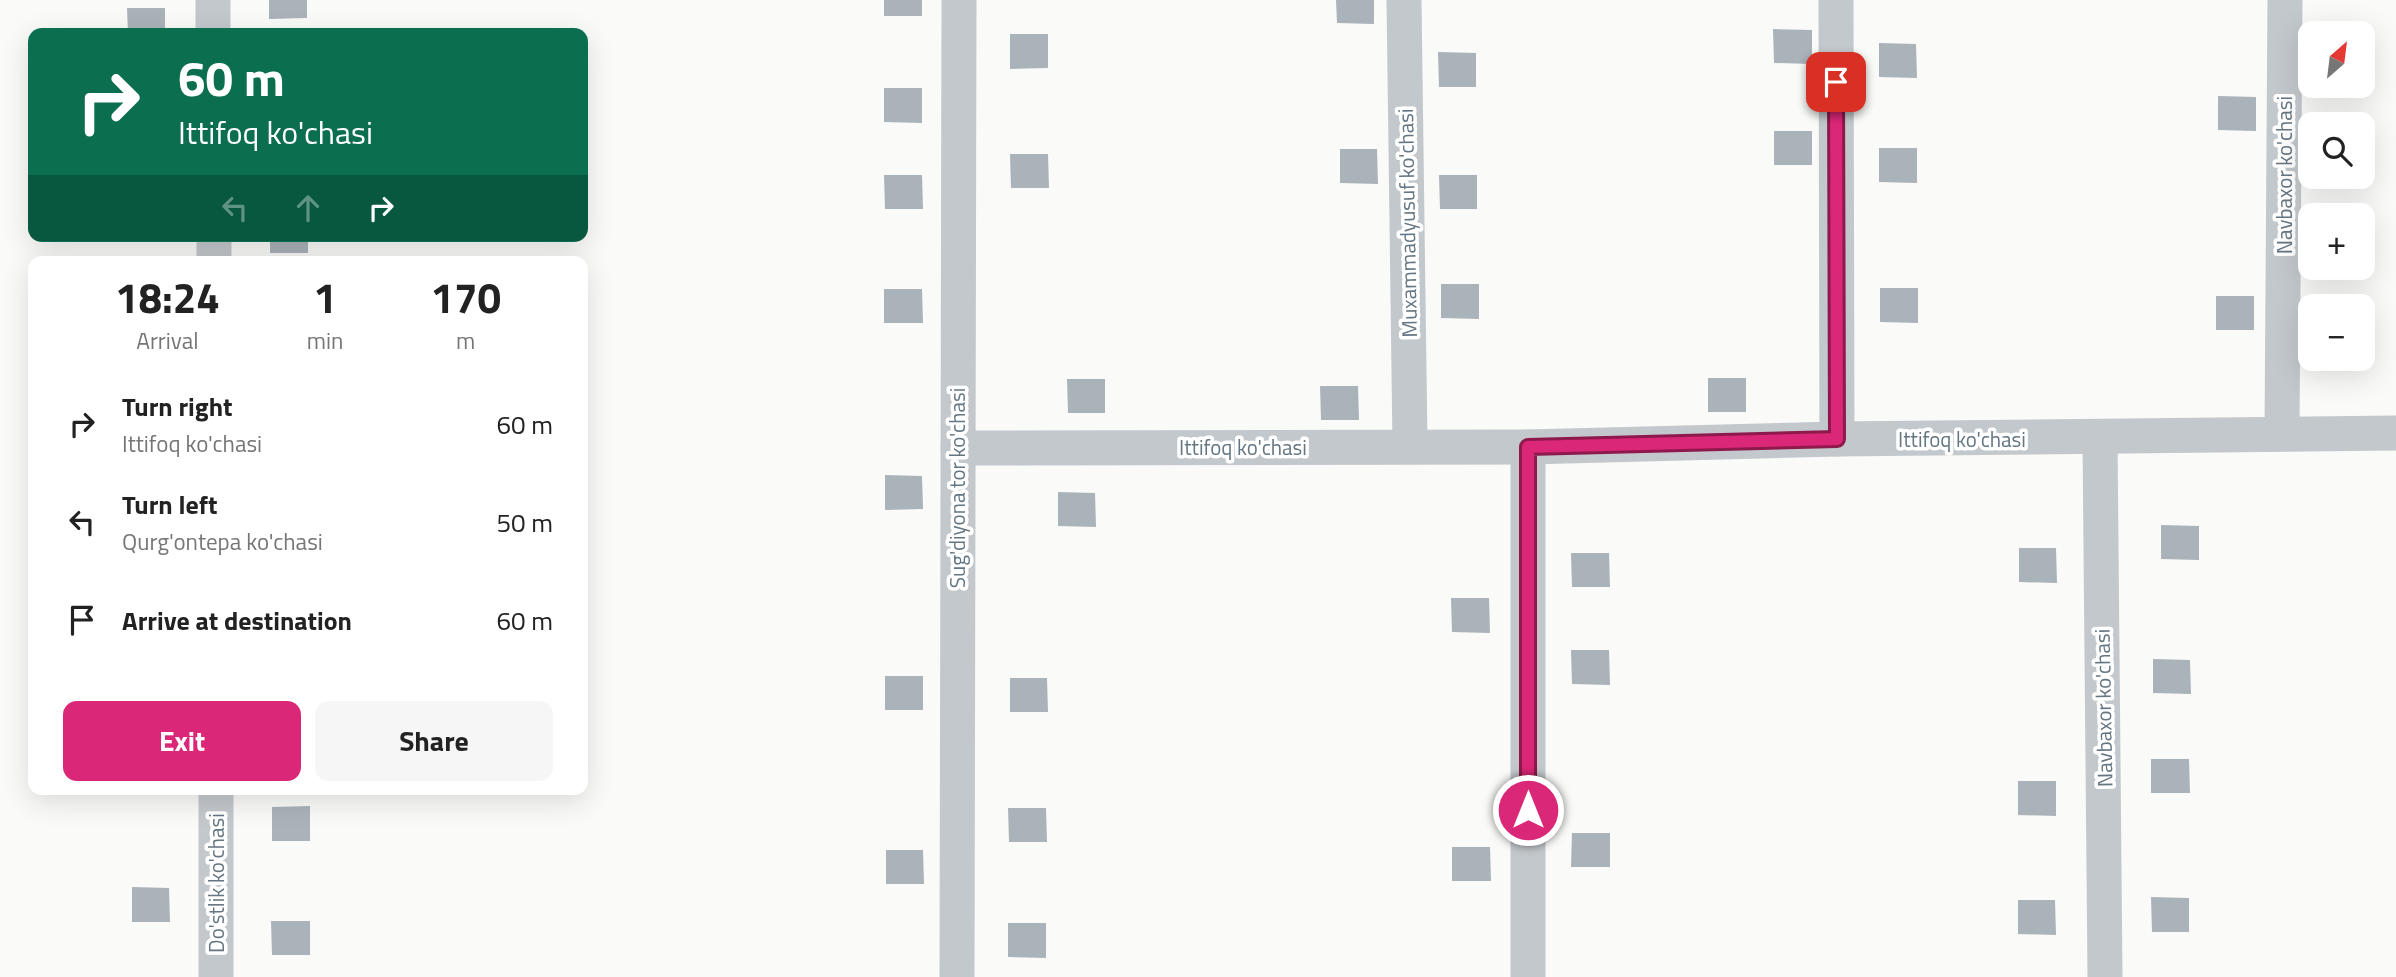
<!DOCTYPE html>
<meta charset="utf-8">
<style>
body{margin:0;font-family:"Titillium Web",sans-serif;background:#f6f6f6;color:#222;height:100vh;display:flex;flex-direction:column;font-size:26px;white-space:nowrap}
*{box-sizing:border-box;margin:0}
p{font-size:23px;color:#767676}
.icon{flex:none;width:38px;height:38px;fill:none;stroke:currentColor;stroke-width:2;stroke-linecap:round;stroke-linejoin:round}
.map{position:relative;flex:1;overflow:hidden}
.side{position:absolute;left:28px;top:256px;width:560px;height:539px;display:flex;flex-direction:column;background:#fff;border-radius:14px;box-shadow:0 7px 28px #0002}
.side>*{flex:none}
.banner{position:absolute;left:28px;top:28px;width:560px;height:214px;border-radius:14px;box-shadow:0 7px 28px #0002;background:#0b6e4f;color:#fff;overflow:hidden}
.needle{width:46px;rotate:28deg}
.buttons{position:absolute;left:2298px;top:21px;display:grid;gap:14px}
.buttons a{display:grid;place-items:center;width:77px;height:77px;border-radius:14px;background:#fff;box-shadow:0 7px 28px #0002;font-size:35px}
.pin{position:absolute;display:grid;place-items:center;width:60px;height:60px;color:#fff;margin:-30px;border-radius:14px;box-shadow:0 4px 10px #0006}
.me{position:absolute;width:77px;margin:-38px;rotate:0deg;stroke-linejoin:round;filter:drop-shadow(0 0 5px #0008)}
.turn{display:flex;align-items:center;gap:24px;height:147px;padding:0 35px;font-size:32px}
.turn .icon{width:91px;height:91px;stroke-width:2.5}
.turn b{display:block;font-size:49px;line-height:60px}
.lanes{display:flex;align-items:center;height:66px;padding:0 35px;background:#0003;justify-content:center;gap:35px;direction:ltr}
.lanes .off{opacity:.35}
.eta{display:flex;justify-content:space-evenly;align-items:center;height:119px;text-align:center}
.eta b{font-size:42px;font-weight:700;line-height:49px}
.cta{display:flex;gap:14px;margin-top:auto;padding:14px 35px}
.cta a{flex:1;height:80px;border-radius:14px;background:#db2777;color:#fff;font-size:28px;font-weight:700;line-height:80px;text-align:center}
.cta a+a{background:#f6f6f6;color:#222}
ul{padding:0;list-style:none}
li{display:flex;align-items:center;gap:21px;height:98px;padding:0 35px}
li div{flex:1}
li b{display:block;font-size:26px}
li em{font-style:normal}
.map>svg:first-child{display:block}
.building{fill:#aab3b9}
.lines{fill:none;stroke-linecap:round;stroke-linejoin:round}
.street{stroke:#c3c8cc;stroke-width:35}
.route-casing{stroke:#8e194d;stroke-width:18}
.route{stroke:#db2777;stroke-width:12}
.labels{text-anchor:middle;dominant-baseline:central;stroke-width:7;stroke-linejoin:round;paint-order:stroke}
.street-label{font-size:21px;fill:#657683;stroke:#fff}
</style>
<div class="map">
<svg width="2396" height="977" viewBox="0 0 2396 977">
<rect width="100%" height="100%" fill="#fafaf8"/>
<!-- building -->
<g class="building">
<polygon points="269,0 307,0 307,18 269,19"/>
<rect x="884" y="0" width="38" height="16"/>
<polygon points="1336,0 1374,0 1374,24 1337,23"/>
<polygon points="127,8 165,8 165,33 128,33"/>
<polygon points="1773,29 1812,30 1812,64 1774,63"/>
<polygon points="1010,34 1048,34 1048,68 1010,69"/>
<polygon points="1879,43 1916,44 1917,78 1879,77"/>
<rect x="2362" y="44" width="10" height="34"/>
<polygon points="1438,52 1476,53 1476,87 1439,87"/>
<polygon points="884,88 922,88 922,123 884,122"/>
<polygon points="2218,96 2256,97 2256,131 2218,130"/>
<rect x="1774" y="131" width="38" height="34"/>
<polygon points="1879,148 1917,148 1917,183 1879,182"/>
<polygon points="1340,149 1377,149 1378,184 1340,183"/>
<polygon points="1010,154 1048,154 1049,188 1011,188"/>
<polygon points="884,175 922,175 923,209 885,209"/>
<polygon points="1439,175 1477,175 1477,209 1440,209"/>
<rect x="270" y="236" width="38" height="17"/>
<polygon points="1441,284 1479,284 1479,319 1441,318"/>
<polygon points="1880,288 1918,288 1918,323 1880,322"/>
<polygon points="884,289 922,289 923,323 884,323"/>
<rect x="2216" y="296" width="38" height="34"/>
<rect x="1708" y="378" width="38" height="34"/>
<polygon points="1067,379 1105,379 1105,413 1068,413"/>
<polygon points="1320,386 1358,386 1359,420 1321,420"/>
<polygon points="885,475 922,476 923,509 885,510"/>
<polygon points="1058,492 1095,493 1096,527 1058,526"/>
<polygon points="2161,525 2199,526 2199,560 2161,559"/>
<polygon points="2019,548 2056,548 2057,583 2019,582"/>
<polygon points="1571,553 1609,553 1610,587 1572,587"/>
<polygon points="1451,598 1489,598 1490,633 1452,632"/>
<polygon points="1571,650 1609,650 1610,685 1572,684"/>
<polygon points="2153,659 2190,660 2191,694 2153,693"/>
<rect x="885" y="676" width="38" height="34"/>
<polygon points="1010,678 1047,678 1048,712 1010,712"/>
<polygon points="2151,759 2189,759 2190,793 2151,793"/>
<polygon points="2018,781 2056,781 2056,816 2018,815"/>
<polygon points="310,806 310,841 272,841 272,807"/>
<polygon points="1008,808 1046,808 1047,842 1009,842"/>
<polygon points="1572,833 1610,833 1610,867 1571,867"/>
<polygon points="1452,847 1490,847 1491,881 1452,881"/>
<polygon points="886,850 923,850 924,884 886,884"/>
<polygon points="132,887 169,888 170,922 132,922"/>
<polygon points="2151,897 2189,898 2189,932 2152,932"/>
<polygon points="2018,900 2055,900 2056,935 2018,934"/>
<polygon points="271,921 310,921 310,955 272,955"/>
<polygon points="1008,923 1046,923 1046,958 1008,957"/>
</g>
<g class="lines">
<!-- street -->
<g class="street">
<polyline points="213,0 213,33"/>
<polyline points="1404,0 1410,446"/>
<polyline points="1836,0 1837,439"/>
<polyline points="214,236 214,261"/>
<polyline points="2282,433 2285,0"/>
<polyline points="2100,438 2105,977"/>
<polyline points="958,448 1528,447 1837,439 2396,433"/>
<polyline points="216,789 216,977"/>
<polyline points="957,977 959,0"/>
<polyline points="1528,977 1528,447"/>
</g>
</g>
<g class="lines">
<!-- route casing -->
<g class="route-casing">
<polyline id="route" points="1528,810 1528,447 1837,439 1836,82"/>
</g>
<!-- route -->
<use href="#route" class="route"/>
</g>
<g class="labels">
<!-- street labels -->
<g class="street-label">
<text transform="translate(2284 175) rotate(-90)">Navbaxor ko'chasi</text>
<text transform="translate(1407 223) rotate(-91)">Muxammadyusuf ko'chasi</text>
<text x="1962" y="439">Ittifoq ko'chasi</text>
<text x="1243" y="447">Ittifoq ko'chasi</text>
<text transform="translate(957 488) rotate(-90)">Sug'diyona tor ko'chasi</text>
<text transform="translate(2103 708) rotate(-91)">Navbaxor ko'chasi</text>
<text transform="translate(216 883) rotate(-90)">Do'stlik ko'chasi</text>
</g>
</g>
</svg>
<div class="buttons">
<a><svg class="needle" viewBox="-14 -14 28 28"><path d="M0-13l5 13h-10z" fill="#e53935"/><path d="M0 13l5-13h-10z" fill="#767676"/></svg></a>
<a><svg class="icon" aria-label="search" viewBox="0 0 24 24"><circle cx="10" cy="10" r="6"/><path d="M15 15l6 6"/></svg></a>
<a>+</a>
<a>−</a>
</div>
<div class="pin" style="left:1836px;top:82px;background:#d93025"><svg class="icon" aria-label="arrive" viewBox="0 0 24 24"><path d="M6 21V4h12l-3 4 3 4H6"/></svg></div>
<svg class="me" style="left:1528px;top:810px" viewBox="-20 -20 40 40"><circle r="17" fill="#db2777" stroke="#fff" stroke-width="3"/><path d="M0-11L8 9 0 5-8 9z" fill="#fff"/></svg>
<div class="banner">
<div class="turn"><svg class="icon" aria-label="right" viewBox="0 0 24 24"><path d="M7 20v-9h11M14 6l5 5-5 5"/></svg><div><b>60 m</b>Ittifoq ko'chasi</div></div>
<div class="lanes"><svg class="icon off" aria-label="left" viewBox="0 0 24 24"><path d="M17 20v-9H6M10 6l-5 5 5 5"/></svg><svg class="icon off" aria-label="ahead" viewBox="0 0 24 24"><path d="M12 20V5M6 11l6-6 6 6"/></svg><svg class="icon" aria-label="right" viewBox="0 0 24 24"><path d="M7 20v-9h11M14 6l5 5-5 5"/></svg></div>
</div>
<section class="side">
<div class="eta">
<div><b>18:24</b><p>Arrival</p></div>
<div><b>1</b><p>min</p></div>
<div><b>170</b><p>m</p></div>
</div>
<ul>
<li><svg class="icon" aria-label="right" viewBox="0 0 24 24"><path d="M7 20v-9h11M14 6l5 5-5 5"/></svg><div><b>Turn right</b><p>Ittifoq ko'chasi</p></div><em>60 m</em></li>
<li><svg class="icon" aria-label="left" viewBox="0 0 24 24"><path d="M17 20v-9H6M10 6l-5 5 5 5"/></svg><div><b>Turn left</b><p>Qurg'ontepa ko'chasi</p></div><em>50 m</em></li>
<li><svg class="icon" aria-label="arrive" viewBox="0 0 24 24"><path d="M6 21V4h12l-3 4 3 4H6"/></svg><div><b>Arrive at destination</b></div><em>60 m</em></li>
</ul>
<div class="cta"><a>Exit</a><a>Share</a></div>
</section>
</div>
